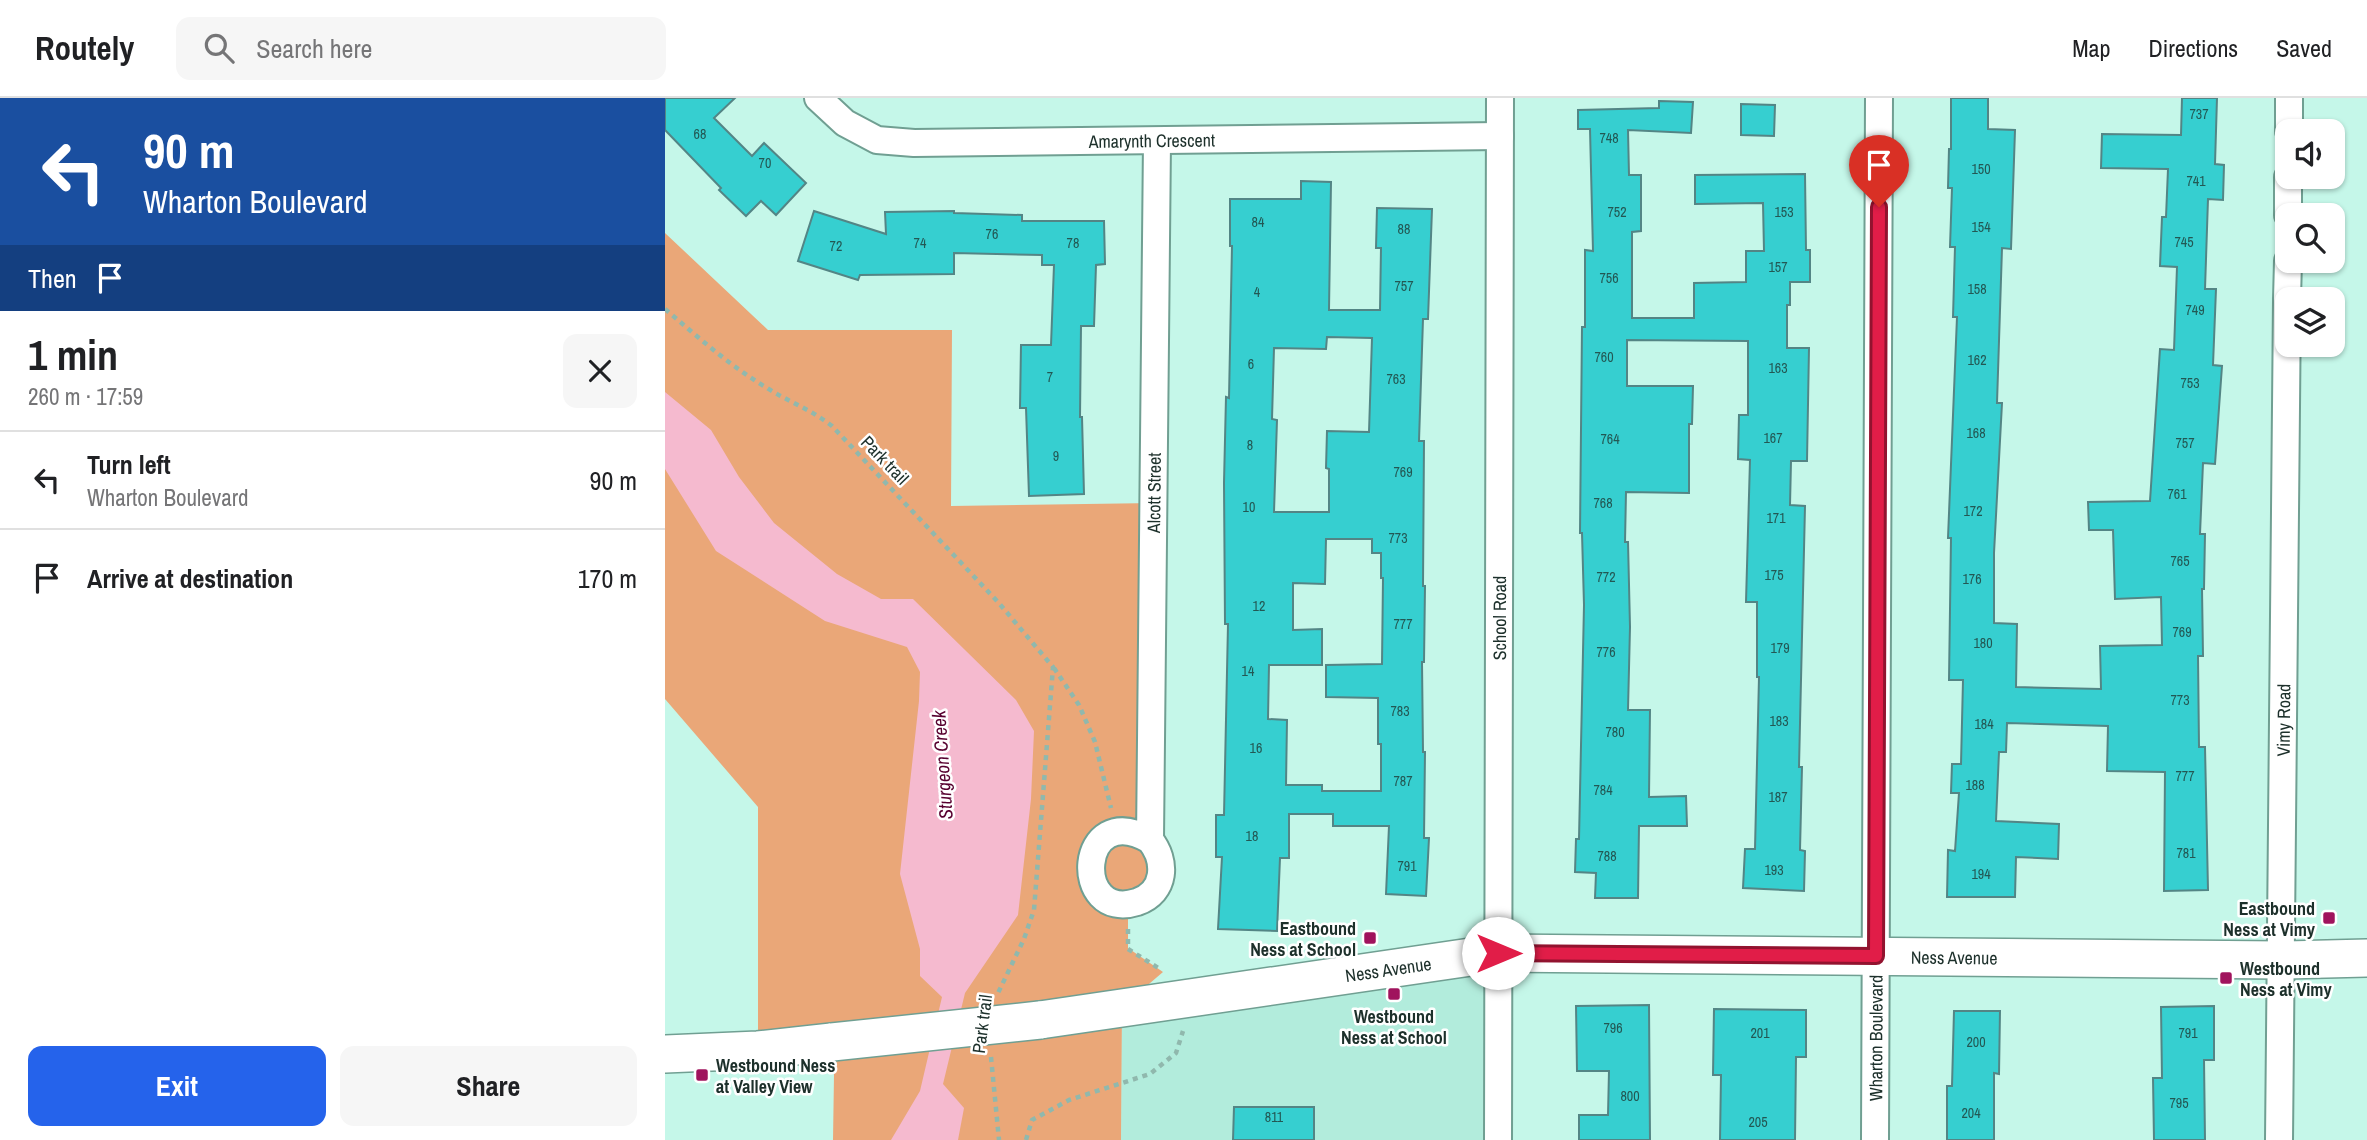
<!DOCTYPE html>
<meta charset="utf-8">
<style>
body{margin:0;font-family:"Archivo Narrow",sans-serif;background:#f6f6f6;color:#202124;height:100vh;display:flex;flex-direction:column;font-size:26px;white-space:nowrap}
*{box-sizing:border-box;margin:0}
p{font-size:23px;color:#757577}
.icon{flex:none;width:38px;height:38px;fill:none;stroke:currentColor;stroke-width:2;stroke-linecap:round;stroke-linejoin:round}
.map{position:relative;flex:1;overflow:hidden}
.sheet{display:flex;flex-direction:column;background:#fff;width:665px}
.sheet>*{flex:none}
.top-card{background:#1a4fa0;color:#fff;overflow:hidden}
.fabs{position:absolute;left:1610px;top:21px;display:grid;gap:14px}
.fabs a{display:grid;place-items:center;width:70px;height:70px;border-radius:14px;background:#fff;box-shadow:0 2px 5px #0004;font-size:35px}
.pin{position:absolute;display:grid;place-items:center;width:60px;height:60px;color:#fff;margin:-72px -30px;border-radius:50% 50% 50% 0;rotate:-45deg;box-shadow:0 0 7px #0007}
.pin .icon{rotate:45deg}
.me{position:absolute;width:77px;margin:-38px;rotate:90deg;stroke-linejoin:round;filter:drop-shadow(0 0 5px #0008)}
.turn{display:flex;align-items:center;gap:24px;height:147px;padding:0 28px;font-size:32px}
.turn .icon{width:91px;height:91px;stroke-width:2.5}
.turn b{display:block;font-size:49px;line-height:60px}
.then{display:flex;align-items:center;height:66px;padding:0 28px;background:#0003;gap:14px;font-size:26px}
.round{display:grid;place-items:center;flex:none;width:74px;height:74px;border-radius:14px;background:#f6f6f6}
.overview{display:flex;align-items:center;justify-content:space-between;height:119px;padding:0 28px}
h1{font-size:42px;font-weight:700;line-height:52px}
.primary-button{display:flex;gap:14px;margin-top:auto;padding:14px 28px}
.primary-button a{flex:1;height:80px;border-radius:14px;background:#2563eb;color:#fff;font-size:28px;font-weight:700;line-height:80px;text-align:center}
.primary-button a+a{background:#f6f6f6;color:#202124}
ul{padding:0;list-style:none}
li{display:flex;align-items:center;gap:21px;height:98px;padding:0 28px;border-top:2px solid #e0e0e0}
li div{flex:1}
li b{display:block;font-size:26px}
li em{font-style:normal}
header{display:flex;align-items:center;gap:42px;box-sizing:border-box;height:98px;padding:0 35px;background:#fff;border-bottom:2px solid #e0e0e0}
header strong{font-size:33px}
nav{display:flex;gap:38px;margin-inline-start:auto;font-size:24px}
.search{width:490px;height:63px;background:#f6f6f6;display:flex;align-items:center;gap:18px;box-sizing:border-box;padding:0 24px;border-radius:14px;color:#757577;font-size:26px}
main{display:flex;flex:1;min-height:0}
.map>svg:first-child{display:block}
.built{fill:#b2ecdc}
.green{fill:#eaa778}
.water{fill:#f5bacf}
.building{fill:#36cfd0;stroke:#538585;stroke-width:2;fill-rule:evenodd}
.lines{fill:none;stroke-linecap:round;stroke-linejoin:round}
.street-casing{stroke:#709f92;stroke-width:30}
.secondary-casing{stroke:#709f92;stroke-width:40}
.path{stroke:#90b8ad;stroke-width:4.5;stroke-dasharray:5 5;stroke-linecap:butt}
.street{stroke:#fff;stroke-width:26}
.secondary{stroke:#fff;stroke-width:37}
.secondary-bridge-casing{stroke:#709f92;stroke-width:40;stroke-linecap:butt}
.secondary-bridge{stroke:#fff;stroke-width:37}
.route-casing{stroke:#92132f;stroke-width:18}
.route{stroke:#e11d48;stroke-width:12}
.poi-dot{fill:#a0135d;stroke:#fff;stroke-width:2.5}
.labels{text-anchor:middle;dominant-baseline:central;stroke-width:5;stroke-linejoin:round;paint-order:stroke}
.number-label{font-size:14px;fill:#235854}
.street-label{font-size:18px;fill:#1d302b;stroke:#fff}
.poi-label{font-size:18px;font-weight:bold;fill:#1d302b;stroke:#fff;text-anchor:end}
.water-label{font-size:19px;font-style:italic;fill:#57002f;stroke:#fff}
</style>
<header>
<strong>Routely</strong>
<div class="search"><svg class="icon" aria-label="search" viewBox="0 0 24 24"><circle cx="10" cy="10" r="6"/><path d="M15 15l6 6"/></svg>Search here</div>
<nav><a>Map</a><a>Directions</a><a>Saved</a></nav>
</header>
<main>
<section class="sheet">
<div class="top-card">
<div class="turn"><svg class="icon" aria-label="left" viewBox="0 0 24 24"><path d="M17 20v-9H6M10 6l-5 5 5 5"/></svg><div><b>90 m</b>Wharton Boulevard</div></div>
<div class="then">Then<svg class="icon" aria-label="arrive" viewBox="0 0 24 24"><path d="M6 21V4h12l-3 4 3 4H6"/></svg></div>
</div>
<div class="overview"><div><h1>1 min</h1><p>260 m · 17:59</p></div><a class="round"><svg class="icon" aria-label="close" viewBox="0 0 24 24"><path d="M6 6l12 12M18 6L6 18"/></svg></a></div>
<ul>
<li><svg class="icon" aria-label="left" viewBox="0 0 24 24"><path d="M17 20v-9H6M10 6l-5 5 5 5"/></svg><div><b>Turn left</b><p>Wharton Boulevard</p></div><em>90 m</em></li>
<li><svg class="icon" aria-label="arrive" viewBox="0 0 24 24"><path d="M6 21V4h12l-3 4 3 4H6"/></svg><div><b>Arrive at destination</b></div><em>170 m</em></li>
</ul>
<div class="primary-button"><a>Exit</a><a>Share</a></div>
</section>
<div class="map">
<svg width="1702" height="1042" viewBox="0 0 1702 1042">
<rect width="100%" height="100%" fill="#c5f7e9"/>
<!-- built -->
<polygon class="built" points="833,855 833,1042 456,1042 457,909"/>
<!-- green -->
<polygon class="green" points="0,135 103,232 287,232 286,408 490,405 497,766 463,806 463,850 498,874 457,909 456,1042 168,1042 169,977 167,945 93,952 93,709 0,601"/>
<!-- water -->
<polygon class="water" points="0,294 46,332 74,379 109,425 172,476 216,501 248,501 351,602 369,633 366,701 353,817 300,895 278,986 299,1010 293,1042 226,1042 255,993 277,899 255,878 255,851 235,776 254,603 255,574 242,549 160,523 51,453 0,371"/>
<!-- building -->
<g class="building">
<polygon points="0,0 70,0 49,20 87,58 99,45 141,85 111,117 96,103 81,118 54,92 56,90 0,32"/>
<polygon points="1286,0 1323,0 1323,31 1350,32 1346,151 1337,150 1332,305 1337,305 1329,455 1329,525 1352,526 1351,589 1436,591 1435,548 1497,547 1496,499 1450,501 1448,432 1424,432 1423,404 1485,403 1495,251 1509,252 1512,169 1495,168 1497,119 1501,119 1503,71 1436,70 1437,36 1516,37 1517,0 1552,0 1550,66 1559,67 1558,102 1543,101 1540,191 1551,191 1548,267 1557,268 1550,366 1538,365 1535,436 1540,436 1539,491 1537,491 1538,558 1533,558 1534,649 1540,649 1543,792 1499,793 1500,674 1442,673 1443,628 1342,625 1341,654 1334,654 1331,723 1394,726 1393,761 1351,759 1350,799 1282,799 1283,752 1290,753 1294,695 1286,695 1287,666 1296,666 1298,582 1284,582 1286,440 1283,440 1292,219 1288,219 1290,149 1285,149 1287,90 1283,90 1284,51 1286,51"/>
<polygon points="994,3 1028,4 1026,35 963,32 964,77 976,77 976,133 967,134 967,220 1029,220 1029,185 1081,184 1081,153 1099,153 1098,105 1030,106 1030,77 1140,76 1141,152 1145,152 1145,184 1125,184 1125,207 1122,207 1122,250 1144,250 1142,363 1126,363 1125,407 1140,408 1134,669 1137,669 1135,752 1140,753 1139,793 1078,790 1080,751 1090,751 1094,579 1092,579 1092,504 1081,504 1085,362 1073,361 1074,317 1083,317 1083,243 962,242 962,288 1028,288 1027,326 1024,326 1024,395 961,394 960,444 963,444 965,529 963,612 985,612 984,699 1021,698 1022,728 974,728 973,800 930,800 931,775 910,774 911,741 914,741 919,507 917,435 915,435 917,229 920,229 920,152 928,153 925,31 913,31 913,12 994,10"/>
<polygon points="1076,6 1110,7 1109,38 1076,37"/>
<path d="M636 83 666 84 664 212H715L716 150H711L712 110 767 111 763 221H758L754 343H759L758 488H760L759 564H757L758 654H760L759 740H764L761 798 721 796 724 728H668V716H624V760H615L612 833 553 831 557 759H551V717H559L563 526H560L559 385 561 299 564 300 567 148H565V101H636ZM662 239 707 240 704 334 662 333 661 370 664 371V414H609L612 322 607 321 609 250 661 251ZM661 441H707V455H716V480H718L717 566 661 567V599L713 600V646H716V693H657V687H621L622 622 603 621 604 567H657V531L628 532V485L660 486Z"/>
<polygon points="149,113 221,136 220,114 289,113 289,115 357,117 357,123 439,123 440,166 431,167 429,228 416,228 415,319 417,319 419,396 364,398 361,310 355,310 356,247 386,247 389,167 377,167 377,157 289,155 289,176 195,177 193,182 133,163"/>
<polygon points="984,907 985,1042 914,1042 914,1017 943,1017 944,973 912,973 911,908"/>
<polygon points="1549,908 1549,962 1539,962 1540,1042 1489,1042 1488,980 1497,980 1496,909"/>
<polygon points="1049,911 1141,912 1141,959 1131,959 1130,1042 1055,1042 1056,977 1048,977"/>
<polygon points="1289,913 1335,913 1334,976 1329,975 1329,1042 1282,1042 1282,988 1287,988"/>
<polygon points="569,1009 649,1009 649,1042 568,1042"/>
</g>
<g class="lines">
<!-- street casing -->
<g class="street-casing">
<g id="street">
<path id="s1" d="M153 0 180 25 212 42 249 45 835 38"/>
<polyline points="1624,33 1624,0"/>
<polyline points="1623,117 1623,79"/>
<polyline points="1622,201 1623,163"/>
<path id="s2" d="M485 742C412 700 406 825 472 804 501 794 502 763 485 742L492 43"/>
<path id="s3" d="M833 1042 835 0"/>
<path id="s4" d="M1210 1042 1214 0"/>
<path id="s5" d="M1614 1042 1622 204"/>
</g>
</g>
<!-- secondary casing -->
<g class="secondary-casing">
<g id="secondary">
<path id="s6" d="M375 922 833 855 1616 862 1702 860"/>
<polyline points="0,956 93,952 167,944"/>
</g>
</g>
<!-- path -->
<g class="path">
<path d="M0 211C33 239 65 268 102 290 124 304 147 312 167 328L333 504 388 569 369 812 359 841 333 895"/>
<polyline points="389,570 414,607 430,644 446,710"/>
<polyline points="463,831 463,851 495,871"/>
<polyline points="326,959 334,1042"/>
<polyline points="361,1042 367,1022 404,1002 485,976 511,955 518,933"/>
</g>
<!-- street -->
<use href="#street" class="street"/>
<!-- secondary -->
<use href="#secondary" class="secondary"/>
<!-- secondary-bridge casing -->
<g class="secondary-bridge-casing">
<polyline id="secondary-bridge" points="167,944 375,922"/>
</g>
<!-- secondary-bridge -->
<use href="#secondary-bridge" class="secondary-bridge"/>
</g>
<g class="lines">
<!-- route casing -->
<g class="route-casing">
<polyline id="route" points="833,855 1211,858 1214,109"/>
</g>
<!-- route -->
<use href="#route" class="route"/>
</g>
<!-- markers -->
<g class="poi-dot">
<rect x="1657" y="813" width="14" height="14" rx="3.5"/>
<rect x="698" y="833" width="14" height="14" rx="3.5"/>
<rect x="1554" y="873" width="14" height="14" rx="3.5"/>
<rect x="722" y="889" width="14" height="14" rx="3.5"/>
<rect x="30" y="970" width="14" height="14" rx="3.5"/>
</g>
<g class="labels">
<!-- number labels -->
<g class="number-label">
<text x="1534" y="16">737</text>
<text x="35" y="36">68</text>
<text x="944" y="40">748</text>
<text x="100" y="65">70</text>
<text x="1316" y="71">150</text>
<text x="1531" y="83">741</text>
<text x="952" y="114">752</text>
<text x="1119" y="114">153</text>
<text x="593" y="124">84</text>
<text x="1316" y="129">154</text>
<text x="739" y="131">88</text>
<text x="327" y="136">76</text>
<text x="1519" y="144">745</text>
<text x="255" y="145">74</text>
<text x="408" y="145">78</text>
<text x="171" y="148">72</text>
<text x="1113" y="169">157</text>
<text x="944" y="180">756</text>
<text x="739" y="188">757</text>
<text x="1312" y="191">158</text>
<text x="592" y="194">4</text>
<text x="1530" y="212">749</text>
<text x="939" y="259">760</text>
<text x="1312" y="262">162</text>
<text x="586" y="266">6</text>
<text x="1113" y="270">163</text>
<text x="385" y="279">7</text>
<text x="731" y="281">763</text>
<text x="1525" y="285">753</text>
<text x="1311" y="335">168</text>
<text x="1108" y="340">167</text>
<text x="945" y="341">764</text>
<text x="1520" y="345">757</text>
<text x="585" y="347">8</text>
<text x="391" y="358">9</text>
<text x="738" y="374">769</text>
<text x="1512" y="396">761</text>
<text x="938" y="405">768</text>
<text x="584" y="409">10</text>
<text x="1308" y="413">172</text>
<text x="1111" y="420">171</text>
<text x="733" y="440">773</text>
<text x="1515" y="463">765</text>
<text x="1109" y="477">175</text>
<text x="941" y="479">772</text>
<text x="1307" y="481">176</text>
<text x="594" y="508">12</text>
<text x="738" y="526">777</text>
<text x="1517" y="534">769</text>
<text x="1318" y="545">180</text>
<text x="1115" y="550">179</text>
<text x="941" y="554">776</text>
<text x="583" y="573">14</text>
<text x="1515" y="602">773</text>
<text x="735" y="613">783</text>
<text x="1114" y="623">183</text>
<text x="1319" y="626">184</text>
<text x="950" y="634">780</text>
<text x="591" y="650">16</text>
<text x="1520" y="678">777</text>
<text x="738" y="683">787</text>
<text x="1310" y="687">188</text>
<text x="938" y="692">784</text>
<text x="1113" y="699">187</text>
<text x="587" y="738">18</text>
<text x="1521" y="755">781</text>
<text x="942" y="758">788</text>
<text x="742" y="768">791</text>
<text x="1109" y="772">193</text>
<text x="1316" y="776">194</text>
<text x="948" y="930">796</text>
<text x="1095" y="935">201</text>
<text x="1523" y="935">791</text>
<text x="1311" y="944">200</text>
<text x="965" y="998">800</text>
<text x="1514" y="1005">795</text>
<text x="1306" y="1015">204</text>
<text x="609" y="1019">811</text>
<text x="1093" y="1024">205</text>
</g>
<!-- street labels -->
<g class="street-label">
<text stroke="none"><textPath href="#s1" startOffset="348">Amarynth Crescent</textPath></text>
<text transform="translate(220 362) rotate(46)">Park trail</text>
<text stroke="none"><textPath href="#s2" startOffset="574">Alcott Street</textPath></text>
<text stroke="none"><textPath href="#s3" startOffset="522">School Road</textPath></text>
<text stroke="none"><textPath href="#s5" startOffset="420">Vimy Road</textPath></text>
<text stroke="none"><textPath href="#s6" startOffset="919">Ness Avenue</textPath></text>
<text stroke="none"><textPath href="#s6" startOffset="352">Ness Avenue</textPath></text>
<text transform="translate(317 926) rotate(-83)">Park trail</text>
<text stroke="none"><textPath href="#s4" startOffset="102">Wharton Boulevard</textPath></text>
</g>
<!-- poi labels -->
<g class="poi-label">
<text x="1650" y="810">Eastbound<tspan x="1650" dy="21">Ness at Vimy</tspan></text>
<text x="691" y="830">Eastbound<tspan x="691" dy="21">Ness at School</tspan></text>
<text x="1575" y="870" text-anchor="start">Westbound<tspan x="1575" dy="21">Ness at Vimy</tspan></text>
<text x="729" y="918" text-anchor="middle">Westbound<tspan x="729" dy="21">Ness at School</tspan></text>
<text x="51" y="967" text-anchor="start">Westbound Ness<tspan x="51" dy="21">at Valley View</tspan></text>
</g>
<!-- water labels -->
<g class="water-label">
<text transform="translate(277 667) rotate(-94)">Sturgeon Creek</text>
</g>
</g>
</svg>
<div class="fabs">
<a><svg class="icon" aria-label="sound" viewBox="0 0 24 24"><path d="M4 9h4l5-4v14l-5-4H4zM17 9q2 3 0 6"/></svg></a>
<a><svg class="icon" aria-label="search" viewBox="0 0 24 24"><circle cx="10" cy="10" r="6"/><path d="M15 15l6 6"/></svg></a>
<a><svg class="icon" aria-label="layers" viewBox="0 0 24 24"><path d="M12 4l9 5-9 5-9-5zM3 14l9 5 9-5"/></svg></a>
</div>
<div class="pin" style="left:1214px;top:109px;background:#d93025"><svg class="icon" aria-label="arrive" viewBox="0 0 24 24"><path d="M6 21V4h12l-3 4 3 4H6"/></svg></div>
<svg class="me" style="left:833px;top:855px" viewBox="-20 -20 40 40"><circle r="19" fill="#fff"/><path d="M0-13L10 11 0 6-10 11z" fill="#e11d48"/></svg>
</div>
</main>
